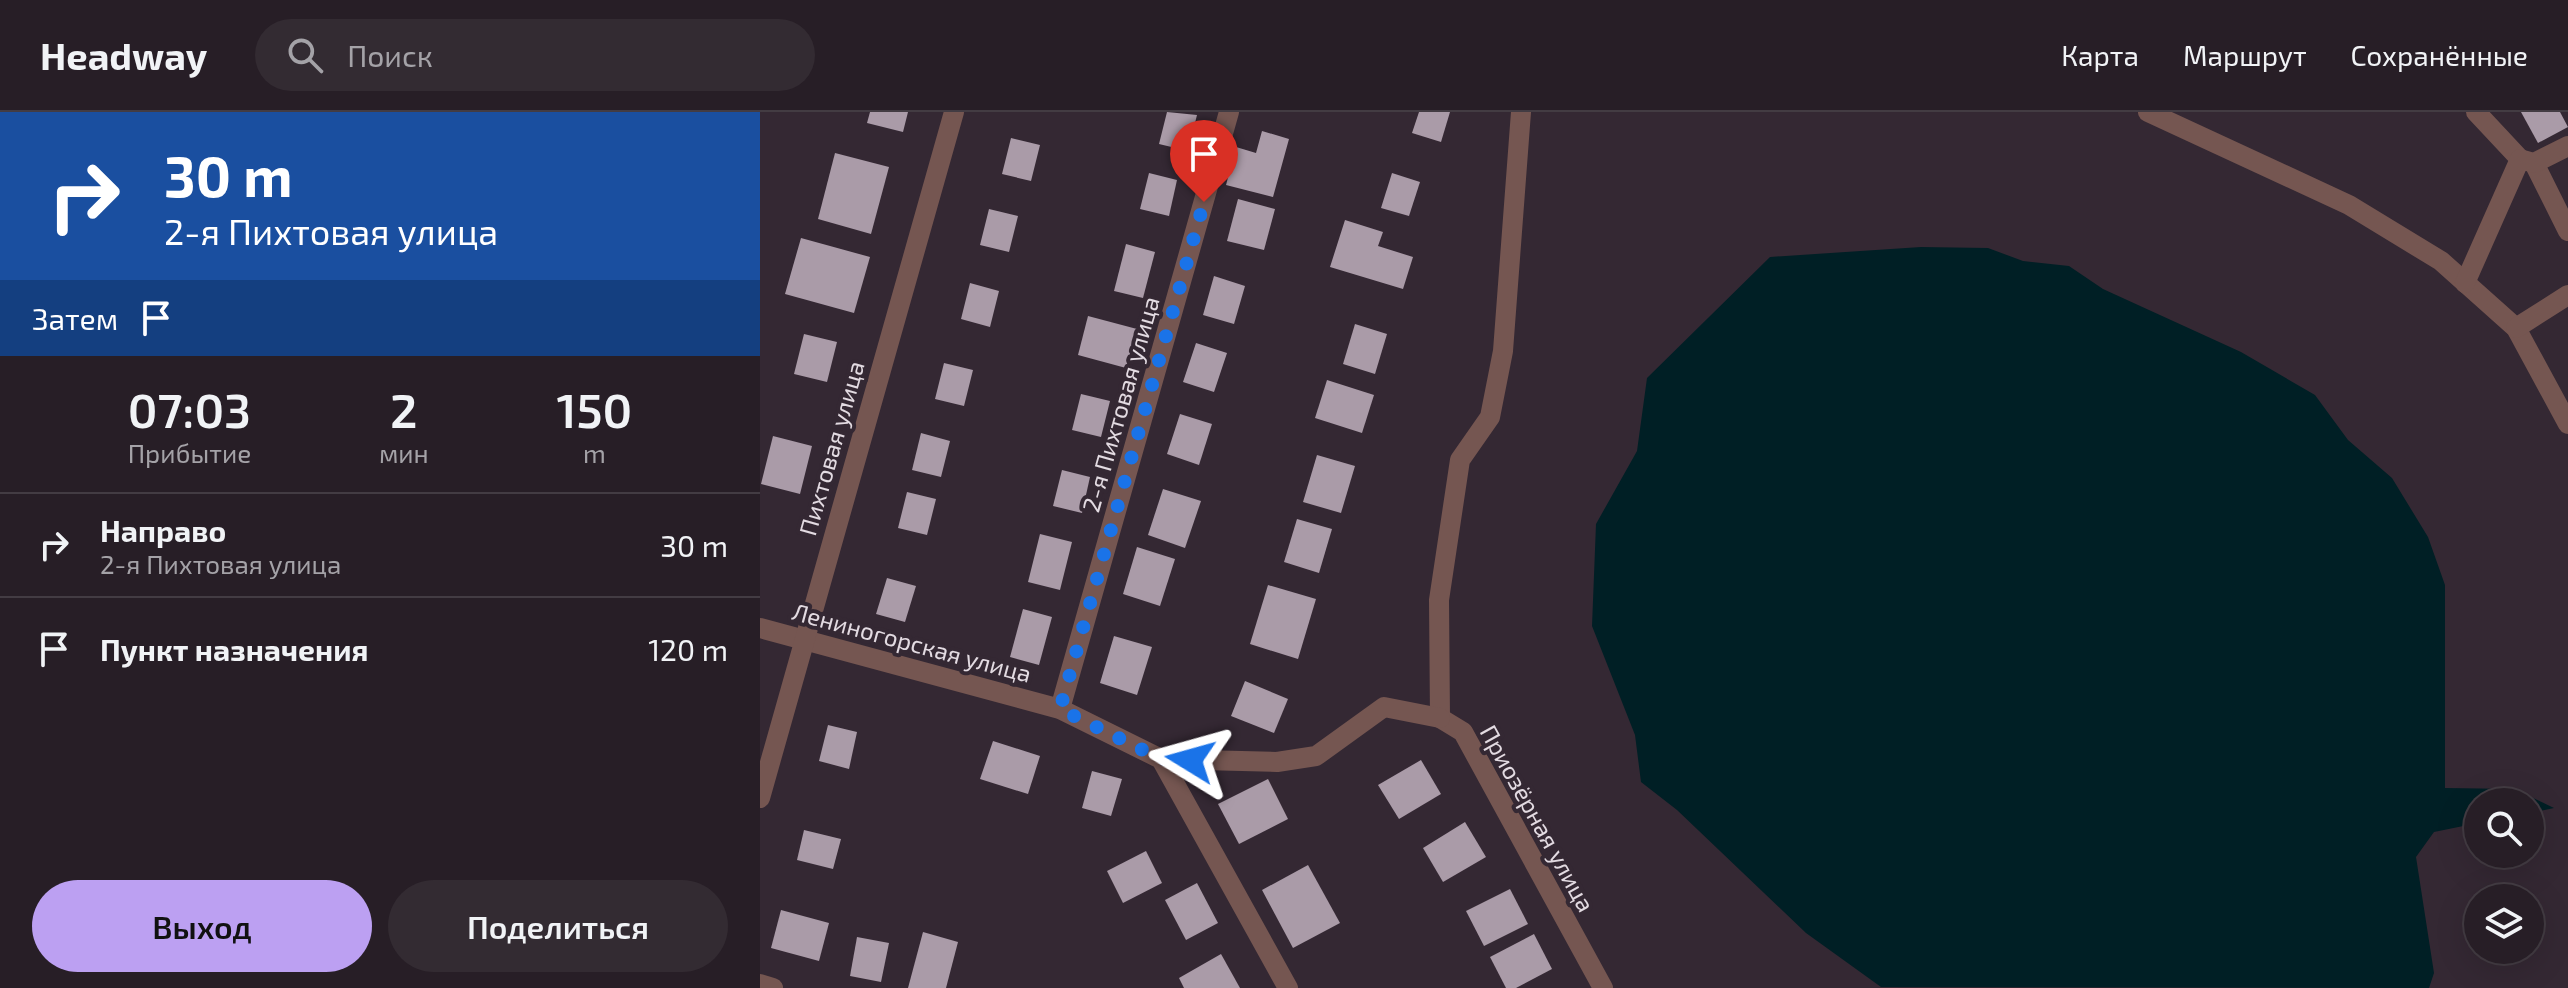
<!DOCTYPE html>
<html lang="ru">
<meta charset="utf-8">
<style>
body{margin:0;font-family:"Exo 2",sans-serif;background:#332b32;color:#f1f3f6;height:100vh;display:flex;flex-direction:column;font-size:30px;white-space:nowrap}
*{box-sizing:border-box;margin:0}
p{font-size:26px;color:#a4a2a7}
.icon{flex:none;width:44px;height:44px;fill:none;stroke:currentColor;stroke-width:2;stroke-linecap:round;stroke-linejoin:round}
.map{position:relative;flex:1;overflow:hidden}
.drawer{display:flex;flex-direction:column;background:#271e26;width:760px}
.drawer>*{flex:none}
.banner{background:#1a4fa0;color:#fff;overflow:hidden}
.buttons{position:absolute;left:1704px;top:676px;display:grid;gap:16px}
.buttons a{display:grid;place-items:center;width:80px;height:80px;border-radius:50%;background:#271e26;box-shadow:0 8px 32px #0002,0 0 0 2px #433c43;font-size:40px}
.pin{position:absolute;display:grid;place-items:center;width:68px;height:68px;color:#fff;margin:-82px -34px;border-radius:50% 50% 50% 0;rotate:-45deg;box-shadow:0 0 8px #0007}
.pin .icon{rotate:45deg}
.me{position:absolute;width:88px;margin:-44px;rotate:278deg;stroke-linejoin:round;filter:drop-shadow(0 0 6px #0008)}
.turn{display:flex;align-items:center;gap:28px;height:168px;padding:0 32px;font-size:36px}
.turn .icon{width:104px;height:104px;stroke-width:2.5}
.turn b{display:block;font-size:56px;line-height:68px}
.then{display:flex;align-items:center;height:76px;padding:0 32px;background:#0003;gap:16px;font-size:30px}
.eta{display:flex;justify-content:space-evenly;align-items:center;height:136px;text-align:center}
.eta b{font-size:48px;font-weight:600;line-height:56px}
.cta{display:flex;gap:16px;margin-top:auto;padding:16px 32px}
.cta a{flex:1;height:92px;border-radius:48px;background:#bca0f2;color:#111;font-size:32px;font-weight:600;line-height:92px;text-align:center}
.cta a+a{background:#332b32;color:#f1f3f6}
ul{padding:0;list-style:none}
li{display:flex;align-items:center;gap:24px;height:104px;padding:0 32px;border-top:2px solid #433c43}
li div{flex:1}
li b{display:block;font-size:30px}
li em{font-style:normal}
header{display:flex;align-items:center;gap:48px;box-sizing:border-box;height:112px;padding:0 40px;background:#271e26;border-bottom:2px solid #433c43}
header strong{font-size:38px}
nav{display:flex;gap:44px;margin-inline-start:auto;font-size:28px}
.search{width:560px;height:72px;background:#332b32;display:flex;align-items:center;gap:20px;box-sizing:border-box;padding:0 28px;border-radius:44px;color:#a4a2a7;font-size:30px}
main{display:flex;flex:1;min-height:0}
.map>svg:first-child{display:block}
.water{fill:#001f25}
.building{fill:#aa9ba8}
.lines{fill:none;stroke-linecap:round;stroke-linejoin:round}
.minor{stroke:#755651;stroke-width:20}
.route{stroke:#1a73e8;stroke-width:14;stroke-dasharray:0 25.2}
.labels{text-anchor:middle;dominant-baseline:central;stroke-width:8;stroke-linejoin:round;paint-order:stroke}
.street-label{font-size:24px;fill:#e3dbe2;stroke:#342833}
</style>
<header>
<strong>Headway</strong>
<div class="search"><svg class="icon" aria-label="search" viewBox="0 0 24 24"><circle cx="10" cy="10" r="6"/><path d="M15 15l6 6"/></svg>Поиск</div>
<nav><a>Карта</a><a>Маршрут</a><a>Сохранённые</a></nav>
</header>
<main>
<section class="drawer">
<div class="banner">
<div class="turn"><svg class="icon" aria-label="right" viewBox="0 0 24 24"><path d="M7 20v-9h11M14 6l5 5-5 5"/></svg><div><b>30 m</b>2-я Пихтовая улица</div></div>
<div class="then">Затем<svg class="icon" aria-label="arrive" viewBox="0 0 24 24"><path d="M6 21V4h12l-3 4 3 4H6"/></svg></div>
</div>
<div class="eta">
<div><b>07:03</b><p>Прибытие</p></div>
<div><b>2</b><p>мин</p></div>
<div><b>150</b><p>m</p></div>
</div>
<ul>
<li><svg class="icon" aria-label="right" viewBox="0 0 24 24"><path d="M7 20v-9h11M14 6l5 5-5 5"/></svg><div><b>Направо</b><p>2-я Пихтовая улица</p></div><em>30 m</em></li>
<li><svg class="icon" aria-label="arrive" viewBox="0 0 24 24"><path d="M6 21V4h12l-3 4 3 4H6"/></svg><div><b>Пункт назначения</b></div><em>120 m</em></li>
</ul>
<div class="cta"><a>Выход</a><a>Поделиться</a></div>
</section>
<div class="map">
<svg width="1808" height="876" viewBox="0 0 1808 876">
<rect width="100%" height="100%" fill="#342833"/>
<!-- water -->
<polygon class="water" points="1161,135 1228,136 1263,149 1309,154 1343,177 1481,240 1555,283 1588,328 1632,366 1668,425 1685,473 1685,676 1755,677 1794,696 1770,701 1770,690 1718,690 1718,711 1674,720 1656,745 1674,861 1669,876 1121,875 1046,821 917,698 881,670 875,623 832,514 836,412 877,339 887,266 1010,145"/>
<!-- building -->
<g class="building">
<polygon points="110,0 148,0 143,20 107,11"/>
<polygon points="407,0 437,3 428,39 399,32"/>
<polygon points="659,0 690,0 681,30 652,21"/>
<polygon points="1761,0 1800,0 1808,15 1778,31"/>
<polygon points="502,19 529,27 513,85 466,73 476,35 496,41"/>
<polygon points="251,26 280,33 271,69 242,62"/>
<polygon points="75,41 129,55 111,122 58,107"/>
<polygon points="389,61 417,68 409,104 380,97"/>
<polygon points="632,61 660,70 649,104 621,96"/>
<polygon points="478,87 515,97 504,138 467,129"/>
<polygon points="229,97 258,104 249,140 220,133"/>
<polygon points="585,108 623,120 618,134 653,145 643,177 570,155"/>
<polygon points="41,126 110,145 94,201 25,182"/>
<polygon points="366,132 395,140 383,186 354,179"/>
<polygon points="454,164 485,174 474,212 443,203"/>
<polygon points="210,171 239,179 230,215 201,207"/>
<polygon points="328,204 377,217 366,256 318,243"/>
<polygon points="595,212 627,222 615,262 583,252"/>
<polygon points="44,222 77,230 67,270 34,262"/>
<polygon points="436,231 467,241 454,280 423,270"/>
<polygon points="184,251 213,258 204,294 175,287"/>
<polygon points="567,268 614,283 602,321 555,306"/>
<polygon points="321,282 350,289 341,325 312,318"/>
<polygon points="420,302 452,312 439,353 407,342"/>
<polygon points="161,321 190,329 181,365 152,358"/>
<polygon points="13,324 52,334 40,382 1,372"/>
<polygon points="557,343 595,354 581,401 543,390"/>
<polygon points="302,358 330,365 322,401 293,394"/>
<polygon points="403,377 441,389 425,436 388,423"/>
<polygon points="147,380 176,387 167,423 138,416"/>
<polygon points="537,407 572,417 559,461 524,450"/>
<polygon points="280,422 312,430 300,478 268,470"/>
<polygon points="377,435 415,447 400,494 363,482"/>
<polygon points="127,466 156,474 145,510 116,502"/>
<polygon points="508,473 556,487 538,547 490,532"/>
<polygon points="263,497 292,505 279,553 250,545"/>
<polygon points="354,524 392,535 377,583 340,571"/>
<polygon points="485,569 528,587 514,621 471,604"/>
<polygon points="68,613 97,620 89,657 59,649"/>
<polygon points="233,629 280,644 268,682 220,667"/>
<polygon points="661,648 681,682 639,707 618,673"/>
<polygon points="332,659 362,667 351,704 322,696"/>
<polygon points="508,667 528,707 479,732 458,692"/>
<polygon points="705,710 726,745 683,770 663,736"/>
<polygon points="44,718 81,727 73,757 37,748"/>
<polygon points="386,739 402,771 363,791 347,759"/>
<polygon points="548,753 580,811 533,836 502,778"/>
<polygon points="437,771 458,811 426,828 405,788"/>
<polygon points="750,777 768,812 724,834 706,799"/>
<polygon points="21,798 69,811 59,849 11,836"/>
<polygon points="163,820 198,830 186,876 148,876"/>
<polygon points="774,822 792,857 756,876 746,876 730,845"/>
<polygon points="97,825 129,831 121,870 90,864"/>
<polygon points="461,842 480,876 424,876 419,866"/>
</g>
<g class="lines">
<!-- minor -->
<g class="minor">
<polyline points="761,0 743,239 730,305 700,348 679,488 680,606 703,620 843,876"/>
<polyline points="1388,0 1589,93 1681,149 1756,216 1808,312"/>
<polyline points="1716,0 1760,47"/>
<polyline points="1774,51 1808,119"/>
<polyline points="1705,171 1760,47 1774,51 1808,34"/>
<polyline points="1756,216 1808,183"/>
<polyline points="0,516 300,597 401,647 528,876"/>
<polyline points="300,597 469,0"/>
<polyline points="401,647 517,650 556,644 624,595 680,606"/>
<polyline points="0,686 194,0"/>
<polyline points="0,872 13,876"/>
</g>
</g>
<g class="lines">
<!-- route -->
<polyline class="route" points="430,648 401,647 300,597 444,90"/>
</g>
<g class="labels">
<!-- street labels -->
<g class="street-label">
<text transform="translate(360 292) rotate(-74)">2-я Пихтовая улица</text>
<text transform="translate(71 336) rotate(-74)">Пихтовая улица</text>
<text transform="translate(152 530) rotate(15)">Лениногорская улица</text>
<text transform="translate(778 706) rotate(61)">Приозёрная улица</text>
</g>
</g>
</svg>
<div class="buttons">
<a><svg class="icon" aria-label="search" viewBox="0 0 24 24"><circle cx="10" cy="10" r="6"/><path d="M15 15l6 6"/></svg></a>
<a><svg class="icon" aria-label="layers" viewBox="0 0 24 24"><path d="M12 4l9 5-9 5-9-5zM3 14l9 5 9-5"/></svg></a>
</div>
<div class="pin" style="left:444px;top:90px;background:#d93025"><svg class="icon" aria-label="arrive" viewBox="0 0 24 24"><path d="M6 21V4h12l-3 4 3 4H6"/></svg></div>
<svg class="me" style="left:430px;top:648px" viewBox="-20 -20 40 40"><path d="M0-17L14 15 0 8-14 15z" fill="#1a73e8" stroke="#fff" stroke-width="4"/></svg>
</div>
</main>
